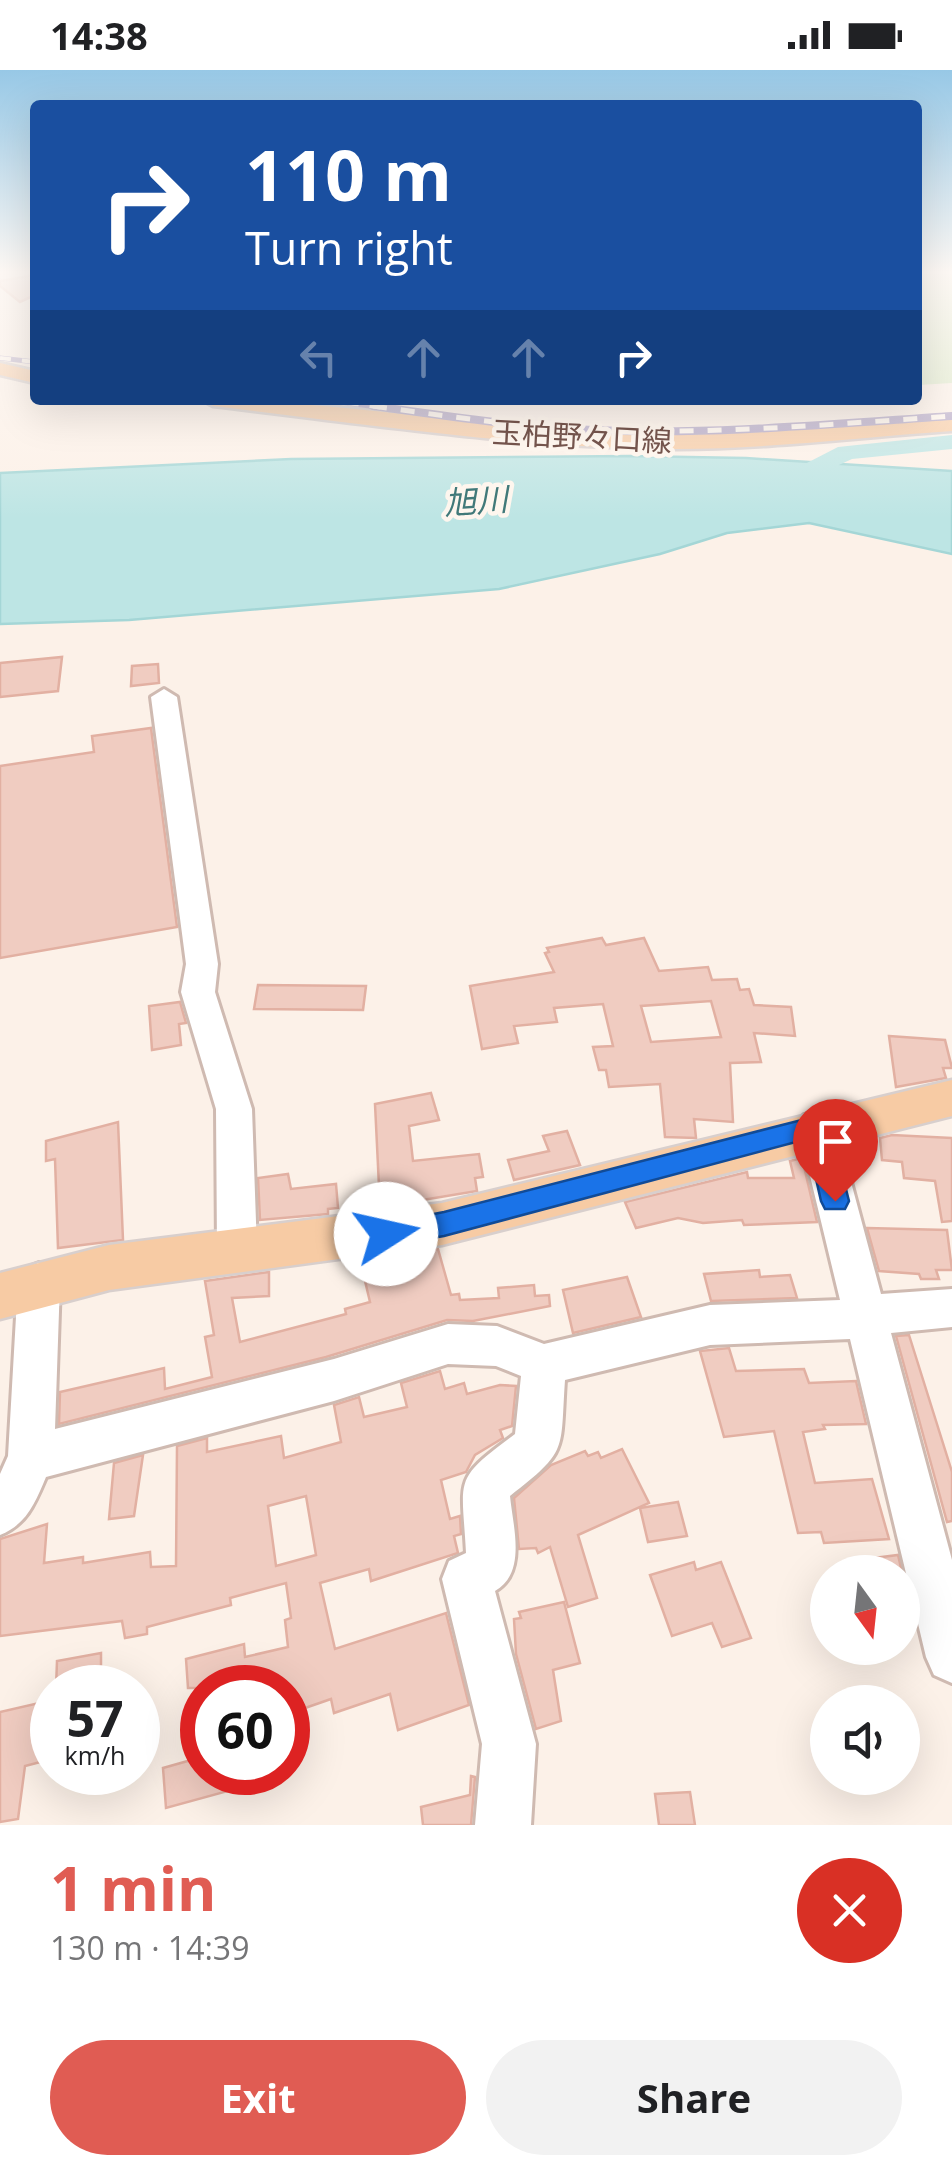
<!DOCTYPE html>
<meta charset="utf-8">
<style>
body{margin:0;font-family:"Open Sans","Noto Sans JP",sans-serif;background:#f2f2f2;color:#202124;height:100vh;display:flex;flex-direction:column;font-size:38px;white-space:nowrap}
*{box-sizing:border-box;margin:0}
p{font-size:32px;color:#757577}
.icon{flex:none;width:55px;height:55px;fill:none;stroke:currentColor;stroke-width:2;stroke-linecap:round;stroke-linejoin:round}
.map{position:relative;height:1755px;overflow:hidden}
.sheet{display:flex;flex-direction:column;background:#fff;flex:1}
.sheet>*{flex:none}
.guide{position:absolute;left:30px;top:30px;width:892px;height:305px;border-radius:10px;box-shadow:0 10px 40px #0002;background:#1a4fa0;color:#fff;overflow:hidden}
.needle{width:65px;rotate:165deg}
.fabs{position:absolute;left:810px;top:1485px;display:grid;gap:20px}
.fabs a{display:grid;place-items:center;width:110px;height:110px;border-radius:50%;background:#fff;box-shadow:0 10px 40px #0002;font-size:50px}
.speed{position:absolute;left:30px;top:1595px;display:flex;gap:20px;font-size:50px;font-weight:700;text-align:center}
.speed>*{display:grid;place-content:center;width:130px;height:130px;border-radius:50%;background:#fff;box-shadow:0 10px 40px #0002;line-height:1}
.speed small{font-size:25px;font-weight:400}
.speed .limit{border:15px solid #d22;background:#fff;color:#111}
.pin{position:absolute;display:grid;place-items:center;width:85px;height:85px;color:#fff;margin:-102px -42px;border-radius:50% 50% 50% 0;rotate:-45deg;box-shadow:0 0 10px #0007}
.pin .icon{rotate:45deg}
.me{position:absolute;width:110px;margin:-55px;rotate:80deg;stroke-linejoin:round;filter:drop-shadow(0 0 8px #0008)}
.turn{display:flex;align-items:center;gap:35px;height:210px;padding:0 50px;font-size:45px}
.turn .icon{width:130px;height:130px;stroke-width:2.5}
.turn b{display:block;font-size:70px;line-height:85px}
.lanes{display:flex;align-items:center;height:95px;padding:0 50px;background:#0003;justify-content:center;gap:50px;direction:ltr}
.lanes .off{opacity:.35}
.round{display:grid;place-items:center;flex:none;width:105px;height:105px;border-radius:52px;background:#f2f2f2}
.head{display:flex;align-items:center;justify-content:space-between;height:170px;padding:0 50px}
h1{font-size:60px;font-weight:700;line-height:75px;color:#e05c53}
.primary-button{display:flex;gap:20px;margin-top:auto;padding:20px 50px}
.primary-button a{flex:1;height:115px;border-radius:60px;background:#e05c53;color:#fff;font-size:40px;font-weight:700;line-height:115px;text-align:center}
.primary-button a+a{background:#f2f2f2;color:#202124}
.status{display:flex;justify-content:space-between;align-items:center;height:70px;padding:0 50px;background:#fff;direction:ltr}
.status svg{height:28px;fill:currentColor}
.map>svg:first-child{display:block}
.green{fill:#dae9c7}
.water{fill:#bde5e4;stroke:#a4d6d6;stroke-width:2.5}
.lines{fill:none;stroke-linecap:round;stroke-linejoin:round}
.river{fill:#bde5e4;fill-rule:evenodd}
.building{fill:#f0ccc1;stroke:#e2b0a2;stroke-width:2.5;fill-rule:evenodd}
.minor-casing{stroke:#cfbab1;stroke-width:6}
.major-casing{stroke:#d8cfcd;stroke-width:5}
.minor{fill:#fff;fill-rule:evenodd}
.major{fill:#f7cba4;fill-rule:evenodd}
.rail-far1-casing{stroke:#b2a6c6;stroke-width:5}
.rail-casing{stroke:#b2a6c6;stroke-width:8}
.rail-far1{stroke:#fef6ee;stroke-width:4;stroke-dasharray:11;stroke-linecap:butt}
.rail{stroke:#fef6ee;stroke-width:5;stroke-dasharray:14;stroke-linecap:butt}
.route{fill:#1a73e8;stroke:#114b97;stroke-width:2.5}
.labels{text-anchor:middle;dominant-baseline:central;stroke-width:9;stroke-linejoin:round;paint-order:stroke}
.far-street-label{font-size:30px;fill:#75554d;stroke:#fef6ee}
.far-water-label{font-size:32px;font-style:italic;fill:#417979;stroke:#fef6ee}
</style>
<div class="status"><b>14:38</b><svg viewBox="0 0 49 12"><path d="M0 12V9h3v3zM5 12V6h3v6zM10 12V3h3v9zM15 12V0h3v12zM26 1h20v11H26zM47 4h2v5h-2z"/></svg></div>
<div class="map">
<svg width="952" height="1755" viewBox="0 0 952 1755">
<rect width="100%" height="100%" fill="#fcf1e8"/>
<!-- green -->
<polygon class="green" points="918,204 952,204 952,313 918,315"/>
<!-- water -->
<polygon class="water" points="631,386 746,388 952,401 952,484 809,453 727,463 660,484 499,519 129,550 0,554 0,403 291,389"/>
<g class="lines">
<!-- river -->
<polygon class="river" points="952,365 952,379 852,389 771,426 758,418 838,377"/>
</g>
<!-- building -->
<g class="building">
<polygon points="35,205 35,225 20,232 0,216 0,211"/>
<polygon points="62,587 58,621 0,627 0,593"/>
<polygon points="158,594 159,613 131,616 132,596"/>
<polygon points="151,658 177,857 0,888 0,696 94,682 92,666"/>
<path d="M602 868 606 875 644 868 659 901 708 897 712 910 737 909 740 920 749 919 754 935 791 937 795 966 754 963 761 992 730 993 733 1052 694 1049 696 1068 665 1067 660 1014 609 1017 606 1000H599L593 977 613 976 603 934 554 938 557 952 514 956 518 973 482 979 470 916 554 902 545 883 549 882 547 878ZM711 931 721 967 651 972 641 936Z"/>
<polygon points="258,915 366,916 363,940 254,939"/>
<polygon points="180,932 186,953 179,954 181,975 152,980 149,936"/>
<polygon points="889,966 945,970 952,998 943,998 946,1008 896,1017"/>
<polygon points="431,1023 439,1050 409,1056 413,1091 479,1084 483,1107 475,1108 477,1121 380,1137 375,1034"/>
<polygon points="118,1052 123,1170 58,1178 55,1089 46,1091 46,1071"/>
<polygon points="567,1061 580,1095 514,1110 508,1090 549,1081 543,1066"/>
<polygon points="892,1065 952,1068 952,1151 942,1152 935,1111 904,1108 902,1092 882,1090 880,1068"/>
<polygon points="802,1088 817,1152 744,1155 742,1150 703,1153 678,1148 636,1158 625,1132 747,1102 748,1108 794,1108 790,1091"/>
<polygon points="288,1104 291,1119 336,1114 338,1138 328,1139 328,1144 260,1150 258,1108"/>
<polygon points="867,1158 947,1160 952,1200 936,1200 939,1209 921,1209 919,1204 879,1201"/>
<polygon points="438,1179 451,1225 459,1224 460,1230 499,1228 498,1218 534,1215 535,1226 549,1225 550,1236 473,1251 447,1250 326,1287 59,1354 60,1322 164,1298 165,1319 212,1307 205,1267 214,1265 205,1211 269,1202 269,1226 232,1228 240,1272 346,1244 345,1239 370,1232 361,1194"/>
<polygon points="759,1200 760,1207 790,1205 797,1228 711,1231 704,1204"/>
<polygon points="627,1207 641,1247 573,1263 563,1220"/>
<polygon points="909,1265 952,1402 952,1451 947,1452 896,1266"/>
<polygon points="729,1278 736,1301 804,1299 809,1313 856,1311 866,1354 823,1355 825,1359 803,1362 815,1413 872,1409 889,1469 824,1473 821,1462 798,1463 774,1361 724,1367 700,1281"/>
<path d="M440 1301 445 1319 464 1313 467 1324 500 1315 516 1316 512 1356 500 1360 503 1368 475 1385 466 1402 441 1410 450 1449 460 1446 461 1464 454 1466 458 1483 371 1511 369 1499 320 1513 335 1579 446 1543 469 1635 398 1660 390 1624 334 1643 331 1629 288 1644V1618H188L186 1589 244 1574 245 1587 288 1577 285 1550 291 1548 286 1513 230 1528 231 1535 147 1557V1564L125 1568 122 1551 0 1566V1469L47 1454 44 1493 83 1487V1493L150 1482 151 1497 176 1496 177 1376 207 1368V1382L281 1366 284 1388 341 1372 334 1335 359 1327 364 1347 407 1337 401 1313ZM306 1426 316 1485 276 1496 268 1436Z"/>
<polygon points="622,1379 649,1433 578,1465 597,1528 568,1537 550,1477 538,1483 536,1478 519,1479 514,1428 551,1395 585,1381 588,1386 598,1382 601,1388"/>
<polygon points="143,1385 134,1446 109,1449 114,1393"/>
<polygon points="678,1432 687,1466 648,1472 640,1438"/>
<polygon points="898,1485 902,1502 851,1502 850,1491"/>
<polygon points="694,1492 696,1500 721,1492 751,1568 722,1577 712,1553 672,1566 650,1505"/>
<polygon points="564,1532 580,1593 553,1600 561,1651 536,1659 516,1584 514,1549 521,1548 519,1542"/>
<polygon points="101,1583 101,1618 56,1618 57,1591"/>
<polygon points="52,1630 52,1689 25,1696 18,1749 0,1752 0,1642"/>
<polygon points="202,1687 202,1702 274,1702 275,1708 166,1738 163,1698"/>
<polygon points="471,1706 475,1707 471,1755 423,1755 421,1737 470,1725"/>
<polygon points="690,1722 695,1755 659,1755 655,1724"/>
</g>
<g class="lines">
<!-- minor casing -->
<g class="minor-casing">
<g id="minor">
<polygon points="164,619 177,627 218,894 215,922 252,1039 257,1180 251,1193 237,1198 223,1193 217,1180 216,1039 181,922 186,894 151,627"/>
<path d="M817 1041 830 1045 836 1056 881 1224 952 1219V1257L891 1263 952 1490V1613L934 1605 926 1587 850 1269 710 1275 565 1310C560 1382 569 1380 510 1426 513 1457 527 1503 495 1521L536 1674 531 1755H475L482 1674 442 1509 449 1491 466 1483C462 1406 452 1411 515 1364L521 1306 496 1296 448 1294 334 1331 46 1407C35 1433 27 1454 0 1465V1404L8 1386 18 1212 24 1199 39 1193 54 1199 60 1212 55 1359 334 1289 448 1254 497 1256 544 1274 710 1235 840 1230 798 1056 804 1045Z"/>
</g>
</g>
<!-- major casing -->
<g class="major-casing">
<g id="major">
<polygon points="0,293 35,301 35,313 0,305"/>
<path d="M202 330C341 330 479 358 618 364 730 368 841 355 952 347V361C861 367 769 379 677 379 522 378 367 354 213 336Z"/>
<polygon points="952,1010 952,1046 442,1175 109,1220 0,1249 0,1203 109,1175 442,1133"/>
</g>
</g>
<!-- minor -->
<use href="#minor" class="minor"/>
<!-- major -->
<use href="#major" class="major"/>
<!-- rail-far1 casing -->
<g class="rail-far1-casing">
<g id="rail-far1">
<polyline points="0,288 35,292"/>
<polyline points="326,330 391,339"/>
</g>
</g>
<!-- rail casing -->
<g class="rail-casing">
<path id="rail" d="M373 336C446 346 519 357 593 360 713 365 833 354 952 346"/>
</g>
<!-- rail-far1 -->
<use href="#rail-far1" class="rail-far1"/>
<!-- rail -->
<use href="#rail" class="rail"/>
</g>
<!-- sky -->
<linearGradient id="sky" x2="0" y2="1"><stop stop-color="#97c8e6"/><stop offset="0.45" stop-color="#fef9f5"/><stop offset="1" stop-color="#fef9f5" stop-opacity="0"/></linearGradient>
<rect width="952" height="449" fill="url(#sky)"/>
<!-- route -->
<polygon class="route" points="817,1046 830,1056 849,1131 845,1139 825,1139 821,1131 807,1069 444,1166 386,1176 377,1173 372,1164 377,1155 444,1142"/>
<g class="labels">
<!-- far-street labels -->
<g class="far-street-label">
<text transform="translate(582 366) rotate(3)">玉柏野々口線</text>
</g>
<!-- far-water labels -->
<g class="far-water-label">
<text transform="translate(476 430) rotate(-4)">旭川</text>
</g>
</g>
</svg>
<div class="fabs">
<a><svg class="needle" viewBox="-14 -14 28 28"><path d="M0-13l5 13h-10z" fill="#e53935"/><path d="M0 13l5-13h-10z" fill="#757577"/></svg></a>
<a><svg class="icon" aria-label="sound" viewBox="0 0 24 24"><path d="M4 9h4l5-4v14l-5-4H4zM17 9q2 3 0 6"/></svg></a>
</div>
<div class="speed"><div>57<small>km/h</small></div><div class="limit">60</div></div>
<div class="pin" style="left:835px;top:1131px;background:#d93025"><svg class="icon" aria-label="arrive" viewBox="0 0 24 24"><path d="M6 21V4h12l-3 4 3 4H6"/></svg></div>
<svg class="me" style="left:386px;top:1164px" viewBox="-20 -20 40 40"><circle r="19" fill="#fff"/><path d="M0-13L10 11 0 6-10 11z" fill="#1a73e8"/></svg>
<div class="guide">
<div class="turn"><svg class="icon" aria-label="right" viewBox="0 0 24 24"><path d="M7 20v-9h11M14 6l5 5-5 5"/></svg><div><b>110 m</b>Turn right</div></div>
<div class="lanes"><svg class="icon off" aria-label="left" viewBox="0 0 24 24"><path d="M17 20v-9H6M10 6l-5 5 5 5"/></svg><svg class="icon off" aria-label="ahead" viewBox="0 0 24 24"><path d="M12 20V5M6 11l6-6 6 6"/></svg><svg class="icon off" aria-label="ahead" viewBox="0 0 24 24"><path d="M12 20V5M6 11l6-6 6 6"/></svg><svg class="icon" aria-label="right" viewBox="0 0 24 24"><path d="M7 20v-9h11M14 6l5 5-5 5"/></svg></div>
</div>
</div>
<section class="sheet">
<div class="head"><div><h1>1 min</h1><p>130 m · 14:39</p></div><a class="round" style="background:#d93025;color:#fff"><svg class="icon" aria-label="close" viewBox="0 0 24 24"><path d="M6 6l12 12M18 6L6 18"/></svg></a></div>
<div class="primary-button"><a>Exit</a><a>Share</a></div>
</section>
